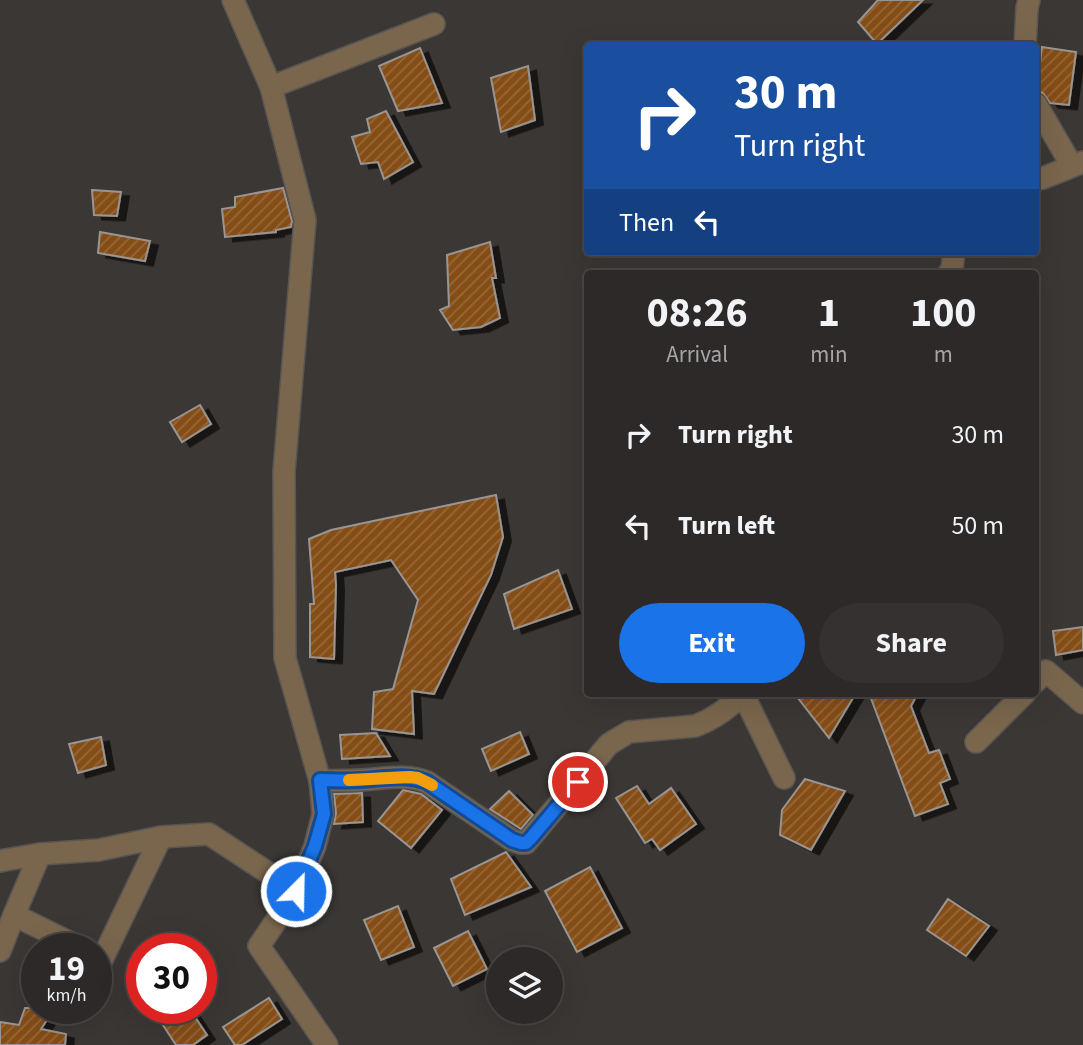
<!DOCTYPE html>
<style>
body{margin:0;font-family:"Source Sans 3",sans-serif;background:#343130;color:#f1f3f6;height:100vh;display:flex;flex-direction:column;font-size:26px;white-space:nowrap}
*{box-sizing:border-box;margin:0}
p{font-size:23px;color:#a6a6a8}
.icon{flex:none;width:38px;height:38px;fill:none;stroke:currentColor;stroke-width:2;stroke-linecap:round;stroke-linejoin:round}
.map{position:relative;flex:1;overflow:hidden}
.details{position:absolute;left:584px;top:270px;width:455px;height:427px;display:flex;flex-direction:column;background:#2c2928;border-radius:7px;box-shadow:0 7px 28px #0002,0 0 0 2px #484545}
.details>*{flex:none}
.top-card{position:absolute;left:584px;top:42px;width:455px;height:214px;border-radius:7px;box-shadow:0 7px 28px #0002,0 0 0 2px #484545;background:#1a4fa0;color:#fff;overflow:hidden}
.buttons{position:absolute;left:486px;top:947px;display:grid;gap:14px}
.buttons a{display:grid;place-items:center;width:77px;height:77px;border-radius:50%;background:#2c2928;box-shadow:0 7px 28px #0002,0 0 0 2px #484545;font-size:35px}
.speed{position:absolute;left:21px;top:933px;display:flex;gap:14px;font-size:35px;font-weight:700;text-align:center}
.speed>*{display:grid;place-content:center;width:91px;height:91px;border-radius:50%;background:#2c2928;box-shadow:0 7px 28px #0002,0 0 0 2px #484545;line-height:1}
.speed small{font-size:18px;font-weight:400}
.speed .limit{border:10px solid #d22;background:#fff;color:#111}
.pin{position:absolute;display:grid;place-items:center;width:60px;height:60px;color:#fff;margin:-30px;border:4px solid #fff;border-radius:50%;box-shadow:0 2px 7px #0007}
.me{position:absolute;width:77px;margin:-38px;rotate:23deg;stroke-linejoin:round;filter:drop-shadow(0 0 5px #0008)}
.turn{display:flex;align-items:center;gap:24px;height:147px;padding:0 35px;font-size:32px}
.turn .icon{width:91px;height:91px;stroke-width:2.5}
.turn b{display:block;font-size:49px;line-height:60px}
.then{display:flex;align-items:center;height:66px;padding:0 35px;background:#0003;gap:14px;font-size:26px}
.eta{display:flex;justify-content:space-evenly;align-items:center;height:119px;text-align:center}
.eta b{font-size:42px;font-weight:700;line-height:49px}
.button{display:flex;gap:14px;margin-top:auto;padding:14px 35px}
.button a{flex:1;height:80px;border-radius:42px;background:#1a73e8;color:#fff;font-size:28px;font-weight:700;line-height:80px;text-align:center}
.button a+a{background:#343130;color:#f1f3f6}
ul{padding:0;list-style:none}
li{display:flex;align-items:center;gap:21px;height:91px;padding:0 35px}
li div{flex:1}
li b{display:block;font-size:26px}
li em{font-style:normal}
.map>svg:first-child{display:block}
.building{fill:url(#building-hatch);stroke:#999593;stroke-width:2;filter:url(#shadow)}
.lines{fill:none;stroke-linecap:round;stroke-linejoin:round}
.minor-casing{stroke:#585553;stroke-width:24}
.minor{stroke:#7a664d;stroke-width:21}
.route-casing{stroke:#114b97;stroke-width:18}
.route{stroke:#1a73e8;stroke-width:12}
.slow{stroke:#f59e0b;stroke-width:12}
</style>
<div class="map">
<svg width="1083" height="1045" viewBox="0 0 1083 1045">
<defs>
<pattern id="building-hatch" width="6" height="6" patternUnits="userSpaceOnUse" patternTransform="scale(1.75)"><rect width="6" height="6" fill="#854e17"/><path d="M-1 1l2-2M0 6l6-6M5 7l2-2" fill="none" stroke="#976839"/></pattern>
<filter id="shadow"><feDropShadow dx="8" dy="4.5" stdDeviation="0" flood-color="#0009"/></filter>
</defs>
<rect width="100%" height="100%" fill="#3a3735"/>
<!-- building -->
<g class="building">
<polygon points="878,0 923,0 877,44 858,22"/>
<polygon points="1042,47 1076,52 1069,105 1050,103 1043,93 1036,91"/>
<polygon points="420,48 442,103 398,111 379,66"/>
<polygon points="528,66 535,120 501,132 491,78"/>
<polygon points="386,111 413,162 384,179 378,162 361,164 352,137 370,132 367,119"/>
<polygon points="283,188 292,221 291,227 276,230 276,232 225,237 222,209 235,207 235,197"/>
<polygon points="92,190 121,192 117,216 94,215"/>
<polygon points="100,232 150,241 145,261 98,253"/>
<polygon points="490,242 496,278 492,278 500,318 481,327 453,330 440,310 449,306 447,255"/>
<polygon points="200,405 211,424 182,442 170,422"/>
<polygon points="496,495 503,537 491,575 434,694 412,691 414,734 372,729 374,692 393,689 418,600 391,560 335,572 336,585 334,659 310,657 310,604 314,604 309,539 331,530"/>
<polygon points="558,570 572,609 514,629 504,594"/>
<polygon points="1083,627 1083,650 1056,655 1053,631"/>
<polygon points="794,693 856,693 829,738"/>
<polygon points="869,693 918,693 911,706 929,753 939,750 950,779 940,783 948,804 915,816"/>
<polygon points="520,732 529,754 491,771 482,749"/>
<polygon points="376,733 390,756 342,759 340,735"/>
<polygon points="101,737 106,765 78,773 69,744"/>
<polygon points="805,779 845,791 811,850 780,835 782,810"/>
<polygon points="637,786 649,804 671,788 696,824 660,850 652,839 645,843 616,798"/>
<polygon points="403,790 421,794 442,810 411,848 378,821"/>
<polygon points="509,791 533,815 521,829 490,809"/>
<polygon points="362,793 363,822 334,824 336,813 334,794"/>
<polygon points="506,852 531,887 465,915 451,879"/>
<polygon points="590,867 622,928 577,952 545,891"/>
<polygon points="948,899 989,926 966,956 927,930"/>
<polygon points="398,906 414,947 381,960 364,920"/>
<polygon points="468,931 487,969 453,986 434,948"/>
<polygon points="269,998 282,1019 242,1045 235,1045 223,1027"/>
<polygon points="25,1008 55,1008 41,1029 66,1034 65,1045 0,1045 0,1022 19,1025"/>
<polygon points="183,1008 189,1008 207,1035 193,1045 176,1045 161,1022"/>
</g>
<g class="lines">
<!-- minor casing -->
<g class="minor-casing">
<g id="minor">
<polyline points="233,0 271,87 305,220 284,472 285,658 320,781 323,814 315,846 296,891 259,946 327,1045"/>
<polyline points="1025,46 1027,8 1029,0"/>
<polyline points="271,87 434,24"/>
<polyline points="1036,104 1072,166"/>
<polyline points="1036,179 1043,178 1083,162"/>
<polyline points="949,273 952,269 954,252"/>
<polyline points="1036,681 1046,671 1083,703"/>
<polyline points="743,694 784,778"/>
<polyline points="976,742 1025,693"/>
<path d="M320 781C333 780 346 781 360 780 383 779 406 773 427 782L512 840 521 843H526L609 744 629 732 695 726C714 719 730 707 744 693"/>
<polyline points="0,861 40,854 99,850 161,837 209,834 296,891"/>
<polyline points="14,915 81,948"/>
<polyline points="0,951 14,915 40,854"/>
<polyline points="96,972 161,837"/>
</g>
</g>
<!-- minor -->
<use href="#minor" class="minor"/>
</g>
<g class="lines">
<!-- route casing -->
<g class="route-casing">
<path id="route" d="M296 891 315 846 324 814 320 780C333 780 346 781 360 780 383 779 406 773 427 782L512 840 521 843H526L531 838 578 782"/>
</g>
<!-- route -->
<use href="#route" class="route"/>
<!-- slow -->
<polyline class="slow" points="349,780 410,777 418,778 432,785"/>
</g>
</svg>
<div class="buttons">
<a><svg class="icon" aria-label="layers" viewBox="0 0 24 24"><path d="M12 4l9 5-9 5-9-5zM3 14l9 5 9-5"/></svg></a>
</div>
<div class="speed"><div>19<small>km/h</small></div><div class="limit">30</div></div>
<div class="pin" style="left:578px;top:782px;background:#d93025"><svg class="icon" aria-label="arrive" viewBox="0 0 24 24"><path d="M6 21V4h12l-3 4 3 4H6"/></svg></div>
<svg class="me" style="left:296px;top:891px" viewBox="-20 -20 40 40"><circle r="17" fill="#1a73e8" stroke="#fff" stroke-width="3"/><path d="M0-11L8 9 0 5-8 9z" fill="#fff"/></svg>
<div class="top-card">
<div class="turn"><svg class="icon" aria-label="right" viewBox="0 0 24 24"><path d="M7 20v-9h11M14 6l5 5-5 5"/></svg><div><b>30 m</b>Turn right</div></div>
<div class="then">Then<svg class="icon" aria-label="left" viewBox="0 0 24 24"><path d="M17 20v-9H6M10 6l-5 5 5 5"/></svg></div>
</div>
<section class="details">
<div class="eta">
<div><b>08:26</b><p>Arrival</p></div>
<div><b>1</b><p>min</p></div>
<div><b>100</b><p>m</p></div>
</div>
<ul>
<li><svg class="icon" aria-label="right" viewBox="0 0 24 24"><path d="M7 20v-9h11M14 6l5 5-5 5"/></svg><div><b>Turn right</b></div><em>30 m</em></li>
<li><svg class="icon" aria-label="left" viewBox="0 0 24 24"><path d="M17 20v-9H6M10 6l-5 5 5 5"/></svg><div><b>Turn left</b></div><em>50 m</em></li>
</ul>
<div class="button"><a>Exit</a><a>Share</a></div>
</section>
</div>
